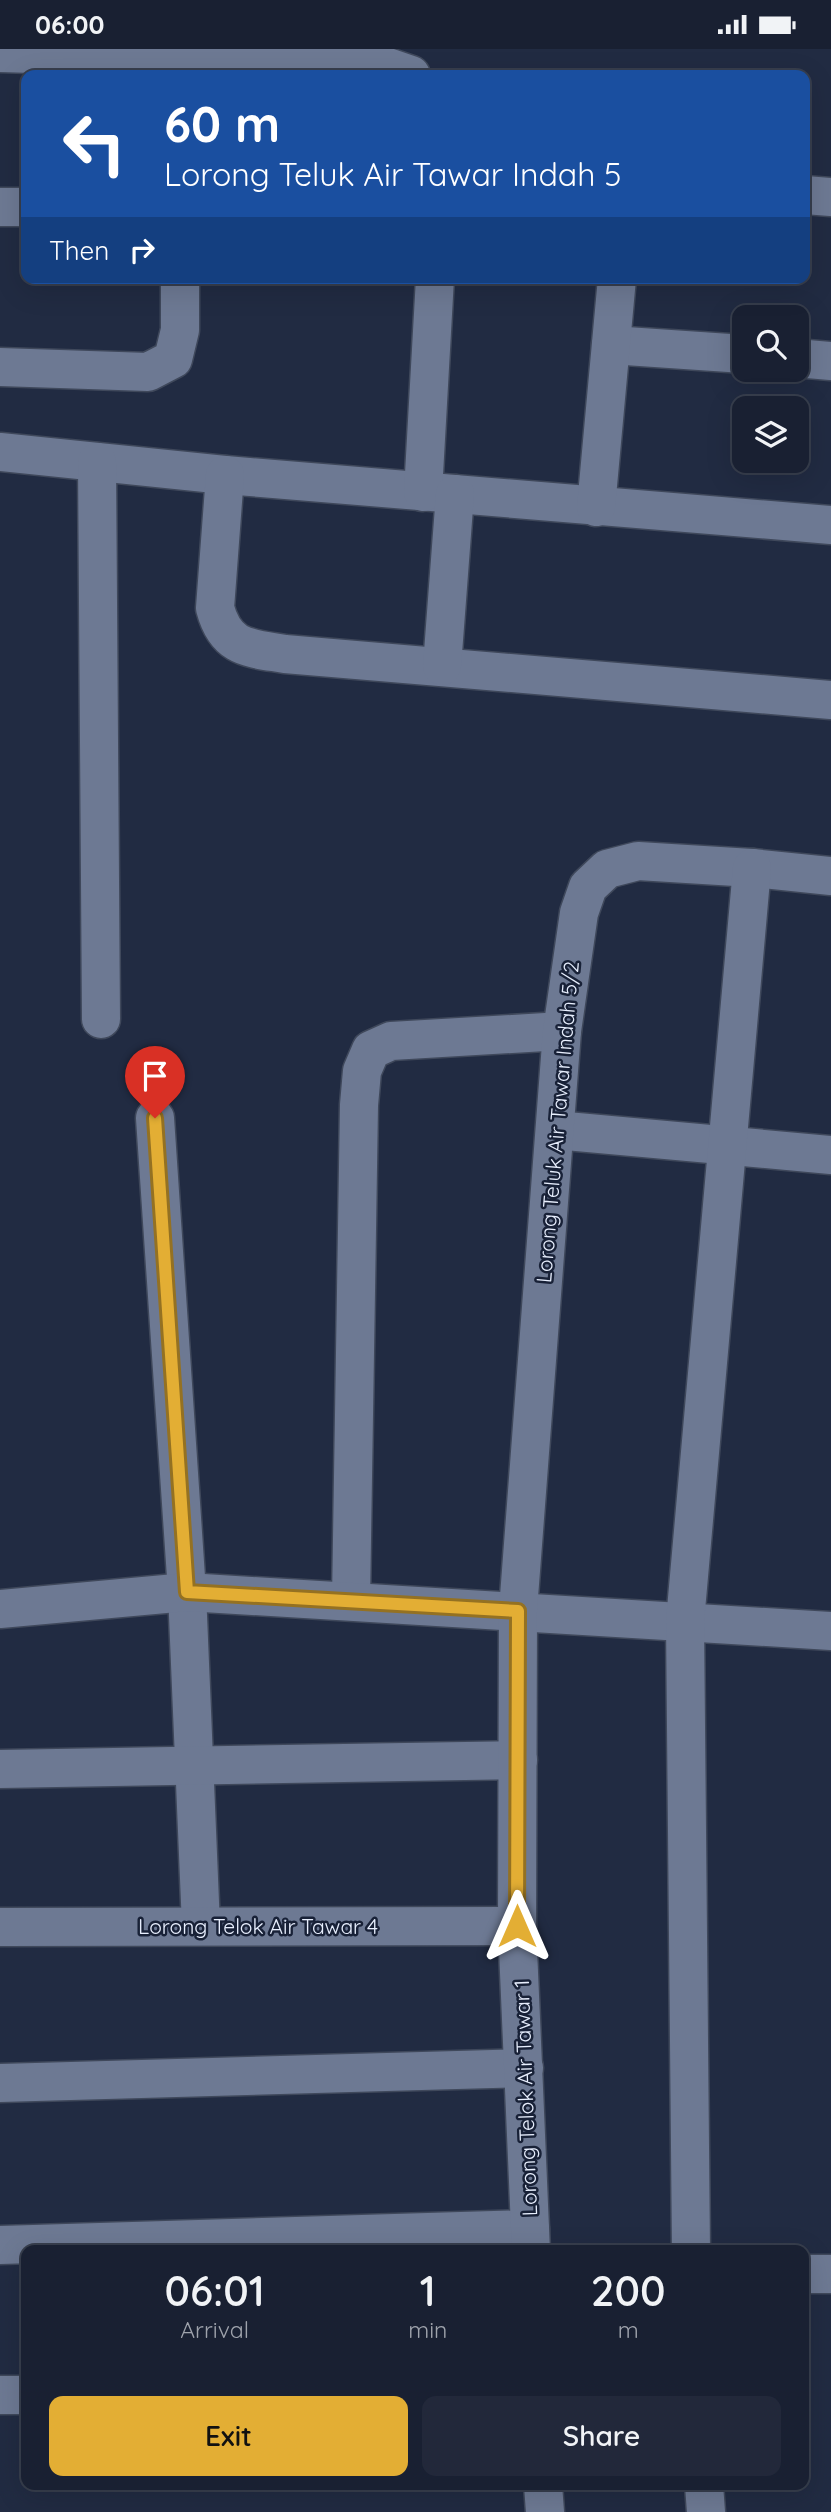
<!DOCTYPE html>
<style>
body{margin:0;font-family:Quicksand,sans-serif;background:#22283a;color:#f1f3f6;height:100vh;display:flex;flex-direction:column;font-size:26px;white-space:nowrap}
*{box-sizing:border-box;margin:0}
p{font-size:23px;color:#9fa3ac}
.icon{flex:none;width:38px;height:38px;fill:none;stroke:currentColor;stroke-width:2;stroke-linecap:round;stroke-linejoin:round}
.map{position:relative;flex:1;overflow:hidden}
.drawer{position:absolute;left:21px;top:2196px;width:788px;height:245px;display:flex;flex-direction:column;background:#192032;border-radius:14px;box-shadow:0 7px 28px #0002,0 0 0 2px #373e4d}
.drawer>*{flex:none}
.guide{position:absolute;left:21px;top:21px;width:789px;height:214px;border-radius:14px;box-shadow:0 7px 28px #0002,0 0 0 2px #373e4d;background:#1a4fa0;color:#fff;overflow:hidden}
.fabs{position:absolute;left:732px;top:256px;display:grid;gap:14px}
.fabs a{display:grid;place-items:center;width:77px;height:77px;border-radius:14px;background:#192032;box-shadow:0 7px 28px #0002,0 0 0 2px #373e4d;font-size:35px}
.pin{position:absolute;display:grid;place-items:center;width:60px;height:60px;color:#fff;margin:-72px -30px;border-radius:50% 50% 50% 0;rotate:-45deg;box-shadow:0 0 7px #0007}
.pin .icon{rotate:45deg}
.me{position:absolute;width:77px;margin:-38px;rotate:0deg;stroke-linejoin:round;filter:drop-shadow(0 0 5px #0008)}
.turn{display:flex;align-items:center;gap:24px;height:147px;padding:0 28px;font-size:32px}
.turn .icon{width:91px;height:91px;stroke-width:2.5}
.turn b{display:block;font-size:49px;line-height:60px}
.then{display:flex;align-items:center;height:66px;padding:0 28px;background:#0003;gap:14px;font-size:26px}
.eta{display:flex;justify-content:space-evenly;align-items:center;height:119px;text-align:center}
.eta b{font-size:42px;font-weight:600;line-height:49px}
.action{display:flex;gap:14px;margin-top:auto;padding:14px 28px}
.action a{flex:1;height:80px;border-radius:14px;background:#e3ae34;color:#111;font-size:28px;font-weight:600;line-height:80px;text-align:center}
.action a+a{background:#22283a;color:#f1f3f6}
.status{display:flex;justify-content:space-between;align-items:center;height:49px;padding:0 35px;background:#192032;direction:ltr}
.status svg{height:19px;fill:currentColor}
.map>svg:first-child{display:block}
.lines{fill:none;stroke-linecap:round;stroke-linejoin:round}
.minor-casing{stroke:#3f485b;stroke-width:41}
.minor{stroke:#6d7993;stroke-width:38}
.route-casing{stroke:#947122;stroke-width:18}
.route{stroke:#e3ae34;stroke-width:12}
.labels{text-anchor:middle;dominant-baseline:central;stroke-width:5;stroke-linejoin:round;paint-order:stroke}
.street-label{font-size:21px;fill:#e8effe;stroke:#182137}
</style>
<div class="status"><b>06:00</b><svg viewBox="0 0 49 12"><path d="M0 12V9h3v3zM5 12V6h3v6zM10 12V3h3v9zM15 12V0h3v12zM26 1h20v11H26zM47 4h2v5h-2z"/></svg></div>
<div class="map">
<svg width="831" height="2463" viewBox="0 0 831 2463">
<rect width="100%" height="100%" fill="#212b42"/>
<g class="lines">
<!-- minor casing -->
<g class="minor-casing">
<g id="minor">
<polyline points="0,4 382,16 411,26"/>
<polyline points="805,146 831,148"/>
<polyline points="0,158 26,158"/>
<polyline points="611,296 744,305"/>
<polyline points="796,309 831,312"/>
<polyline points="0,318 148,323 173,310 180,281 180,229"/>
<polyline points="0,403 225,426 831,476"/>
<polyline points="97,413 101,970"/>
<path d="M225 426 215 559C226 600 249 599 285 605L831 651"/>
<polyline points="423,443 435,229"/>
<polyline points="596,458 617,229"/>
<polyline points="442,617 455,445"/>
<polyline points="155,1069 187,1543 201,1877"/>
<polyline points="555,1081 831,1106"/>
<polyline points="351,1552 359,1056 362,1022 371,1001 391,992 562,982"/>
<polyline points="0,1560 187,1543 831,1582"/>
<polyline points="0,1720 518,1711"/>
<polyline points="0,1878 517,1877"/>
<polyline points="0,2034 524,2019"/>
<polyline points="0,2196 530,2180"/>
<polyline points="531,2202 517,1877 518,1561 562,982 579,864 588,838 607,820 638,812 752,819 831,827"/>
<polyline points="691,2202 685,1572 752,819"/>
<polyline points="803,2225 831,2225"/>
<polyline points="0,2346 26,2346"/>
<polyline points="543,2436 545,2463"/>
<polyline points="704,2436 706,2463"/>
</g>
</g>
<!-- minor -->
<use href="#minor" class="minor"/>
</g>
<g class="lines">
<!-- route casing -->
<g class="route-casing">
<polyline id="route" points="155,1069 187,1543 518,1562 517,1877"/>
</g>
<!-- route -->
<use href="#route" class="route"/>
</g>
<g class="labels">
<!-- street labels -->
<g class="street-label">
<text transform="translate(557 1073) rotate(-85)">Lorong Teluk Air Tawar Indah 5/2</text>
<text x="258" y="1877">Lorong Telok Air Tawar 4</text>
<text transform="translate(525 2049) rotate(-92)">Lorong Telok Air Tawar 1</text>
</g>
</g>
</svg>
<div class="fabs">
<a><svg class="icon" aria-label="search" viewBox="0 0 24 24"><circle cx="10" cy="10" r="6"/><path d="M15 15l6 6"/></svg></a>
<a><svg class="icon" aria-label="layers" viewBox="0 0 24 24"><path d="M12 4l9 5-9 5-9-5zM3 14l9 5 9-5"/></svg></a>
</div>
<div class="pin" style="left:155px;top:1069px;background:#d93025"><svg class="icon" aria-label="arrive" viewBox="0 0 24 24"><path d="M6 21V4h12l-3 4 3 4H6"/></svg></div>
<svg class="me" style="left:517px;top:1877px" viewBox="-20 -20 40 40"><path d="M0-17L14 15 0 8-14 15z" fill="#e3ae34" stroke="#fff" stroke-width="4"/></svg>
<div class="guide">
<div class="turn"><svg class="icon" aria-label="left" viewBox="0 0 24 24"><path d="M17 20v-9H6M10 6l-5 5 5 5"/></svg><div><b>60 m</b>Lorong Teluk Air Tawar Indah 5</div></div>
<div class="then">Then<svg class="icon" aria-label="right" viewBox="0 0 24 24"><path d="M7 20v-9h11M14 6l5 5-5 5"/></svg></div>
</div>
<section class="drawer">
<div class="eta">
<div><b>06:01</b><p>Arrival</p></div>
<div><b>1</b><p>min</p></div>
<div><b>200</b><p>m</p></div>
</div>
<div class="action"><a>Exit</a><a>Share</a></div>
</section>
</div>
